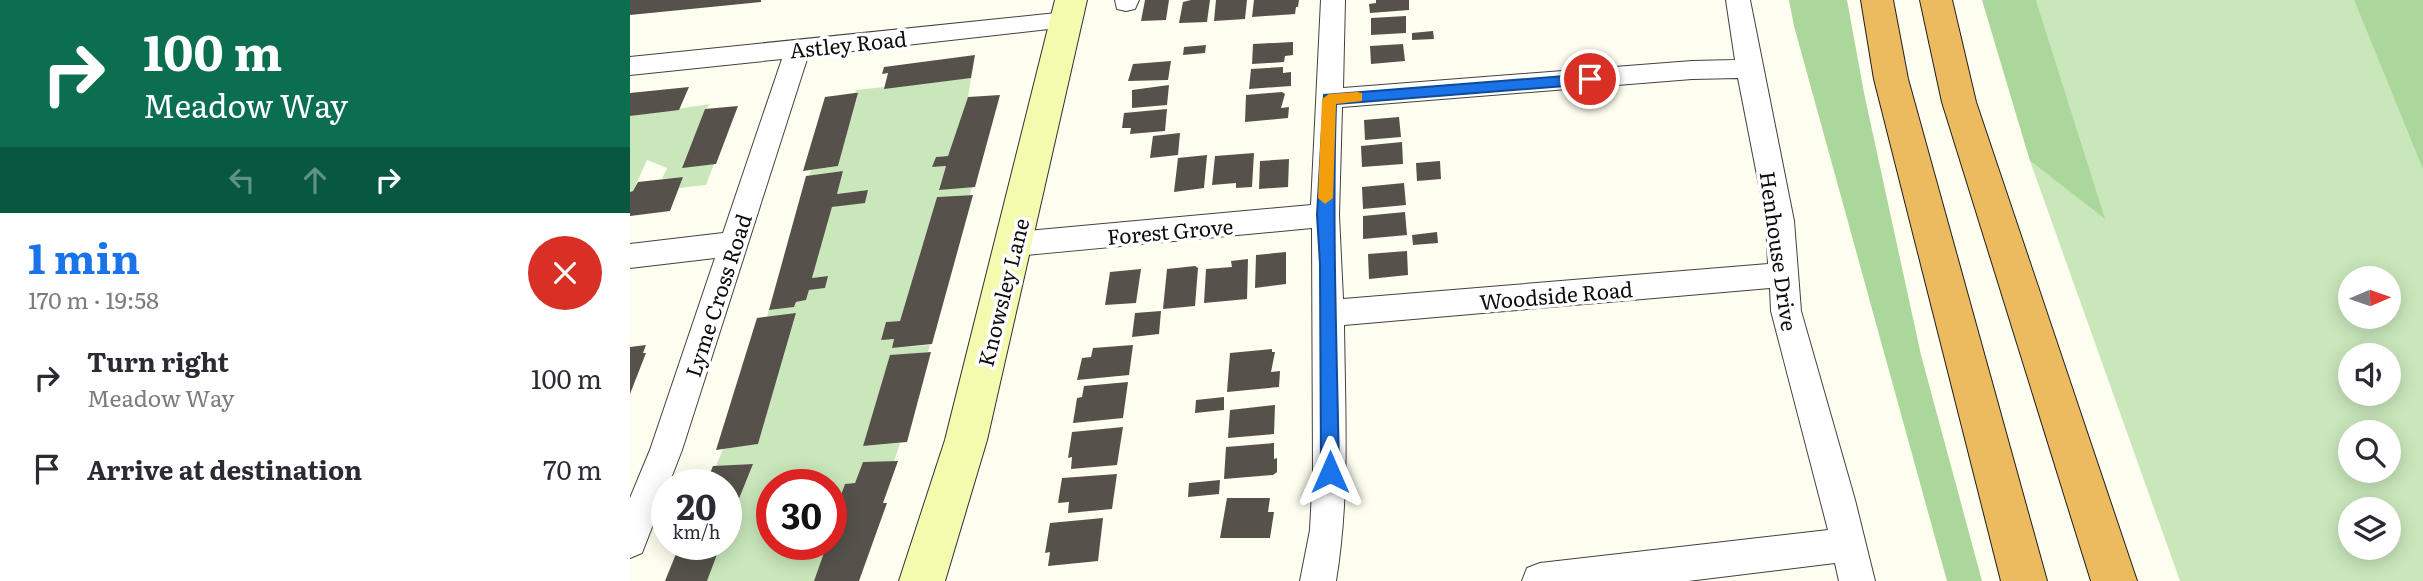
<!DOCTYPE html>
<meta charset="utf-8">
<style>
body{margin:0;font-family:Literata,serif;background:#f7f7f7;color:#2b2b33;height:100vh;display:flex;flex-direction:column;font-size:26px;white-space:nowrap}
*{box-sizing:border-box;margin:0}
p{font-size:23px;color:#7c7c81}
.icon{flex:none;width:38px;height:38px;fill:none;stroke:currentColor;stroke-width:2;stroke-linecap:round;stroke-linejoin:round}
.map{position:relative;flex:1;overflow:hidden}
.sheet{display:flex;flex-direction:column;background:#fff;width:630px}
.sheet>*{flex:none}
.banner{background:#0b6e4f;color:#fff;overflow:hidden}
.needle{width:46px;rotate:88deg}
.tools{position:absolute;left:1708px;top:266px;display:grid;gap:14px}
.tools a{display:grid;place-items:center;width:63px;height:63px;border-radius:50%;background:#fff;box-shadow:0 4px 18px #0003;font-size:35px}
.speed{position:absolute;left:21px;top:469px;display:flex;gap:14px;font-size:35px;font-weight:700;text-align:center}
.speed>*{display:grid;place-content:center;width:91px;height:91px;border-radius:50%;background:#fff;box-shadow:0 4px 18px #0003;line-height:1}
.speed small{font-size:18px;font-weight:400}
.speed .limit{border:10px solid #d22;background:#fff;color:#111}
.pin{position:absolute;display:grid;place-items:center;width:60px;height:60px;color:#fff;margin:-30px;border:4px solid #fff;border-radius:50%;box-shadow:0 2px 7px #0007}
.me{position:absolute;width:77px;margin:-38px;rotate:0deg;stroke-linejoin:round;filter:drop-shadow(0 0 5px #0008)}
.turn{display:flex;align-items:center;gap:24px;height:147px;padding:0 28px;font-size:32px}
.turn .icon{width:91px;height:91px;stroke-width:2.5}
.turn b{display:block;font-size:49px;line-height:60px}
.lanes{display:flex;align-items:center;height:66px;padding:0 28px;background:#0003;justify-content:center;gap:35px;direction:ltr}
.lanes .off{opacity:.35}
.round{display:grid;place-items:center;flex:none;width:74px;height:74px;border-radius:37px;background:#f7f7f7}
.head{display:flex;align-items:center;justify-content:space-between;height:119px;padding:0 28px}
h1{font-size:42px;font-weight:700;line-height:52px;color:#1a73e8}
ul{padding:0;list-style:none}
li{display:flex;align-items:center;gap:21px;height:91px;padding:0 28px}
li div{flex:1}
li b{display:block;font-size:26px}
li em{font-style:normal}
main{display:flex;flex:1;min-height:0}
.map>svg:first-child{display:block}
.green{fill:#c9e7bb;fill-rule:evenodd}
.forest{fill:#abd79b}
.building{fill:#56524b}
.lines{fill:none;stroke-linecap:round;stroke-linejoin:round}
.minor-casing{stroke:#414141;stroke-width:2}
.secondary-casing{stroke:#303030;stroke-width:2}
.motorway-casing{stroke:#1f1f1f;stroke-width:2}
.minor{fill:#fff;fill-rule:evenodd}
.secondary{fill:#f5fbae;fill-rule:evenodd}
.motorway{fill:#edbb5f;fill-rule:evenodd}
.route{fill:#1a73e8;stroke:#114b97;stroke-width:2}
.slow{fill:#f59e0b}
.labels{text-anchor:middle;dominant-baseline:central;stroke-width:7;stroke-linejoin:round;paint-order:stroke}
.street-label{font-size:21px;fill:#0e0e0e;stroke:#fff}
</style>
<main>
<section class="sheet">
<div class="banner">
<div class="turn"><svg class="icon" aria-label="right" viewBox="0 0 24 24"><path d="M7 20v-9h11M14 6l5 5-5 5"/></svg><div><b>100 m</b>Meadow Way</div></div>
<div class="lanes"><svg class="icon off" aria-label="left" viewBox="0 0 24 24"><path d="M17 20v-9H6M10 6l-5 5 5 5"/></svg><svg class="icon off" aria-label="ahead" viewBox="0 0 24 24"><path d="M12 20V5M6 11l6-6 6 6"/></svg><svg class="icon" aria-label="right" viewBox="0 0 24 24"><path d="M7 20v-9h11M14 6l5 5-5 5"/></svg></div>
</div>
<div class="head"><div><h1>1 min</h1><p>170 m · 19:58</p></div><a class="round" style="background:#d93025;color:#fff"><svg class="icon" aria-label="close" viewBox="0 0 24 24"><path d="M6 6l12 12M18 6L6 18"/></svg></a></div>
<ul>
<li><svg class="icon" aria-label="right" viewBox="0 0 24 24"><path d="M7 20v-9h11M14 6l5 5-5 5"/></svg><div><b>Turn right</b><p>Meadow Way</p></div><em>100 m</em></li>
<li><svg class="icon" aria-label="arrive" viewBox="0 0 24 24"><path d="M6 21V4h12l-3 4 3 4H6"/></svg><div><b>Arrive at destination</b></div><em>70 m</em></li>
</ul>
</section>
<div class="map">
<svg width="1793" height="581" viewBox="0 0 1793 581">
<rect width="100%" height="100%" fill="#fefef0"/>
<!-- green -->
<g class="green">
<path d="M1406 0H1724L1793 170V581H1550L1400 161 1474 218ZM1720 278H1759V317H1720ZM1720 355H1759V394H1720ZM1720 432H1759V471H1720ZM1720 509H1759V548H1720Z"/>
<polygon points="341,78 338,97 318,156 306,157 303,167 316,166 309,189 342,187 340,195 307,197 270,321 256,322 251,339 264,339 262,348 300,345 298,352 260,356 233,446 270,443 264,462 233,462 225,483 215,484 208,503 213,503 201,534 201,485 142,485 142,544 197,544 184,581 77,581 91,544 96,544 96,531 123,464 86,466 93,449 128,444 166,314 137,317 139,310 164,307 166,302 176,300 179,290 195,288 197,276 182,278 202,207 235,202 238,190 207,194 213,171 179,176 181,170 208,166 228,94 225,93 226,90"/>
<polygon points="80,104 75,110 52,167 84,164 76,185 49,188 53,177 32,179 37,168 17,160 3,191 0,192 0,116"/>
</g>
<!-- forest -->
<g class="forest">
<polygon points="1159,0 1217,0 1234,93 1291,355 1352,581 1317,581 1164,26"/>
<polygon points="1352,0 1406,0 1475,219 1400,161"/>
<polygon points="1724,0 1793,0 1793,170"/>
</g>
<!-- building -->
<g class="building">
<polygon points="0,0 131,0 131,2 0,15"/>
<polygon points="515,0 539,0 536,20 511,21"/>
<polygon points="561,0 580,0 577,22 549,23 553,2"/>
<polygon points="586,0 617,0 615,19 584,21"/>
<polygon points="624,0 669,0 668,7 666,7 665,14 622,17"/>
<polygon points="746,0 779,0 779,10 740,13 739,4 746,3"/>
<polygon points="776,16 776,33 741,35 741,18"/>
<polygon points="803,31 804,39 782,40 782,33"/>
<polygon points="663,42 663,55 655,56 654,62 622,64 623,44"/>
<polygon points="773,44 775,61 741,64 740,46"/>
<polygon points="576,45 575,53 553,55 554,47"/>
<polygon points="345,55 341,78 254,89 258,73 252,74 254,67"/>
<polygon points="541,61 538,80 498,81 503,64"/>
<polygon points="653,67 653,73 661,72 661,86 619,89 621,69"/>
<polygon points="539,85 537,105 502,108 502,90"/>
<polygon points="59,87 49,110 0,116 0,93"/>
<polygon points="652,92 655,94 651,108 659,107 658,118 615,122 616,95"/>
<polygon points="225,93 228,93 208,166 173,171 195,97"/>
<polygon points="370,95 345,187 309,190 316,166 302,167 306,157 318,156 338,97"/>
<polygon points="108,106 86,164 52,168 75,109"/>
<polygon points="537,109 535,131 500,134 501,128 492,128 494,113"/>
<polygon points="769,117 771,137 735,140 734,120"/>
<polygon points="550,133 548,155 520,158 523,136"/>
<polygon points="772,142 773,164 732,167 731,146"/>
<polygon points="624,153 622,187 606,188 606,183 582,185 585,156"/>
<polygon points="577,155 574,188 544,192 548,158"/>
<polygon points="659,159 658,187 629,189 630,161"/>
<polygon points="810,161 811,179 787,181 786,163"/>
<polygon points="213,171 207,194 238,190 235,203 202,207 182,278 198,276 195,288 179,290 176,300 166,302 164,307 139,310 176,176"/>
<polygon points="53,177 40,211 0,216 0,192 3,191 8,182"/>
<polygon points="774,183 776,205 733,209 732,187"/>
<polygon points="343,195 302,344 262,348 264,339 251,340 256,322 270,321 307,197"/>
<polygon points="775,212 777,235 733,239 733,216"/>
<polygon points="807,232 808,243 783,245 782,235"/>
<polygon points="777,251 778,275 739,279 738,254"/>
<polygon points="656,252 656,284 625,288 626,255"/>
<polygon points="618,259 617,299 574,303 576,269 602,267 601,261"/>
<polygon points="565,266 568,268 565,306 533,309 537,269"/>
<polygon points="511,269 506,303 475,305 480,272"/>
<polygon points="531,311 529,334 502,337 505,313"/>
<polygon points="166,313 128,444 86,450 127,318"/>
<polygon points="16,345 13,353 16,353 0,394 0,347"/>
<polygon points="503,345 499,375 447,380 452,358 461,357 463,348"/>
<polygon points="642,349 642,352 645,352 641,372 650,371 649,387 597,392 600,353"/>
<polygon points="301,352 277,442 233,446 260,355"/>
<polygon points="498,382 493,418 443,423 447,398 452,397 454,386"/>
<polygon points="594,397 594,410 565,413 566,400"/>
<polygon points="645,405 644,434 598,438 600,410"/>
<polygon points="493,427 487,465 441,469 442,457 438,458 442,432"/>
<polygon points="644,443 644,459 647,458 647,472 643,475 594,479 596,447"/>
<polygon points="268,461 253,503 257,503 229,581 184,581 197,544 201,544 201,534 213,503 208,503 215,484 225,483 233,462"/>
<polygon points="123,464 96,531 96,485 75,485 83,466"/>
<polygon points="487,474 482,509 438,513 439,502 428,503 432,478"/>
<polygon points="590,480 589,494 558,497 559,483"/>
<polygon points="597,498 640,498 638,512 644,512 640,538 590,538"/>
<polygon points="473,518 468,561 418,566 420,552 415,553 420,523"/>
<polygon points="50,544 91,544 77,581 35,581"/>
</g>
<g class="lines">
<!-- minor casing -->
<g class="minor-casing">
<g id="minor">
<polygon points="485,0 509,0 505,9 496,11 487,9"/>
<path d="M691 0H715L713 88 1062 61 1105 60 1096 0H1120L1164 221 1171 311 1225 500 1245 581H1209L1205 563 1058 581H892L897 568 910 563 1198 530 1141 311 1140 288 714 325C715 411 720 496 706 581H670L680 530 683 472 682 228 385 256 375 252 371 244 375 236 385 232 681 205ZM1108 78 1136 221 1138 264 713 299 709 215 712 107 1062 79Z"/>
<polygon points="436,12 445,14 448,20 445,26 178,56 52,450 12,553 0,558 0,498 20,450 85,258 0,268 0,244 93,233 152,59 0,75 0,57"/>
</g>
</g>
<!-- secondary casing -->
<g class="secondary-casing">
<polygon id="secondary" points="425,0 457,0 357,440 315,581 269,581 315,440"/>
</g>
<!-- motorway casing -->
<g class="motorway-casing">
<g id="motorway">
<polygon points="1231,0 1263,0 1278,79 1417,581 1371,581 1244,79"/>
<polygon points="1290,0 1322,0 1346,102 1507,581 1461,581 1312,102"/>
</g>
</g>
<!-- minor -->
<use href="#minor" class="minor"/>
<!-- secondary -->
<use href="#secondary" class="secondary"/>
<!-- motorway -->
<use href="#motorway" class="motorway"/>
</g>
<!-- route -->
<path class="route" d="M960 74 967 79 960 84 706 104C702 227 707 349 709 472L706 478 700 481 693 478 691 472 690 264 687 215 694 95Z"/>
<!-- slow -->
<polygon class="slow" points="727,92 732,93 732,101 706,104 703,198 695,204 688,198 692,99 699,94"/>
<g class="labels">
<!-- street labels -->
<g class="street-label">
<text transform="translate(218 43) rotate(-6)">Astley Road</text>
<text transform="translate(540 230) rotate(-5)">Forest Grove</text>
<text transform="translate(1150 251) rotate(82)">Henhouse Drive</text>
<text transform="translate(372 292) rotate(-76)">Knowsley Lane</text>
<text transform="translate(926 294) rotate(-5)">Woodside Road</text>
<text transform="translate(87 295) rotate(-72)">Lyme Cross Road</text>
</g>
</g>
</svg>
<div class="tools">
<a><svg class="needle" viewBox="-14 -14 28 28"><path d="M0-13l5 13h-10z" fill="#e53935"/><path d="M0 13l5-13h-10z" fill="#7c7c81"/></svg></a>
<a><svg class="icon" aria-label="sound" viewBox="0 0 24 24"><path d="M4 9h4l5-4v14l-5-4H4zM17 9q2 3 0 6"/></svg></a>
<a><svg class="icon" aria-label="search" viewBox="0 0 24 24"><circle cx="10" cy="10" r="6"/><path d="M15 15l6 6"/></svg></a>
<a><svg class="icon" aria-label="layers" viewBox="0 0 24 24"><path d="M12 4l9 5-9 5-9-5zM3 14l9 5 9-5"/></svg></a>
</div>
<div class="speed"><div>20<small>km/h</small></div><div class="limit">30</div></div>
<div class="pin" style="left:960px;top:79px;background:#d93025"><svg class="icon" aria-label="arrive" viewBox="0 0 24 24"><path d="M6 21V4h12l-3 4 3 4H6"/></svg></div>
<svg class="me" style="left:700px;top:472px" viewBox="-20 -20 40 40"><path d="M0-17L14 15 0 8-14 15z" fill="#1a73e8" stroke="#fff" stroke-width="4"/></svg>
</div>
</main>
